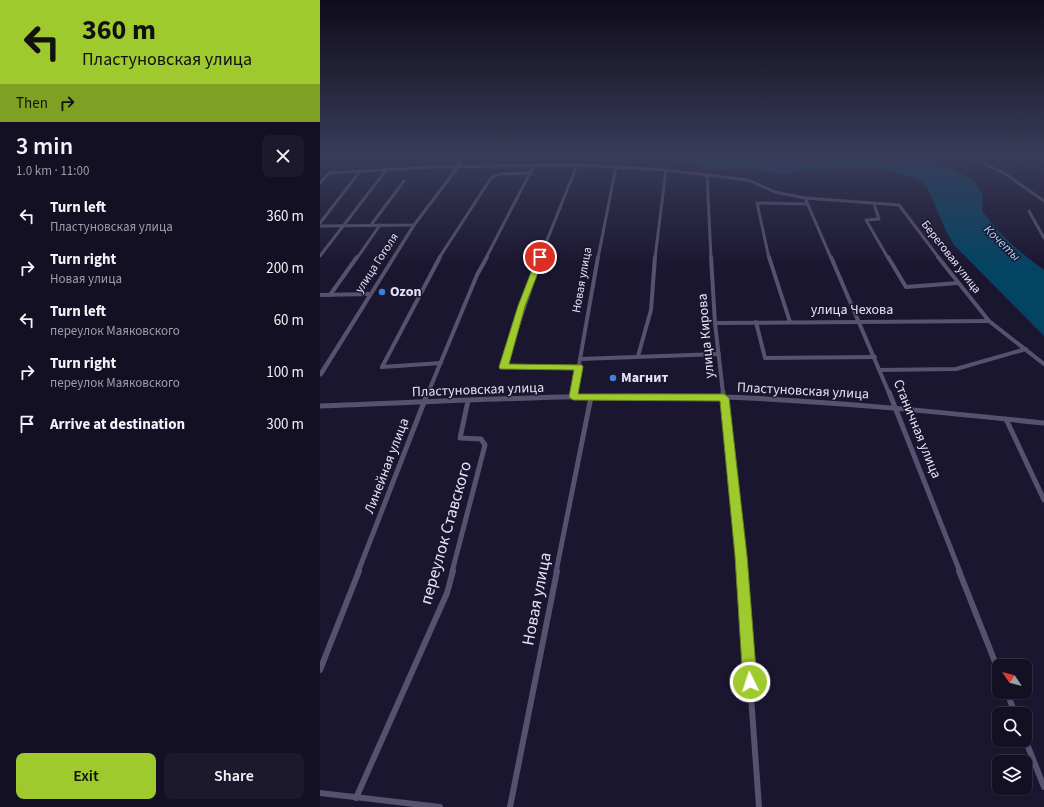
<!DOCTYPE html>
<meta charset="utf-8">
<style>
body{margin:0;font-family:"Source Sans 3",sans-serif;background:#1d192c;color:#f1f3f6;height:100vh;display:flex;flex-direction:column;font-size:15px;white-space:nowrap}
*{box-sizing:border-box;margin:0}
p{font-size:13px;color:#9d9da6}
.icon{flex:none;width:22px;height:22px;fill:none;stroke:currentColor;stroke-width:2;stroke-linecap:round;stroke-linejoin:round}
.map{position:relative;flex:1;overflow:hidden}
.panel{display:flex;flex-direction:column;background:#141024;width:320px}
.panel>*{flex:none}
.guide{background:#9eca2e;color:#111;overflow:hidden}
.needle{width:26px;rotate:305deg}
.tools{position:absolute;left:672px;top:659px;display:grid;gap:8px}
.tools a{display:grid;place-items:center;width:40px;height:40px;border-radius:8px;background:#141024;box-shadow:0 1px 3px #0004,0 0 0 1px #333041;font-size:20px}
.pin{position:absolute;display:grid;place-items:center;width:34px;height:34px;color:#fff;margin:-17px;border:2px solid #fff;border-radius:50%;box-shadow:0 1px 4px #0007}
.me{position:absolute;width:44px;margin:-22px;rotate:356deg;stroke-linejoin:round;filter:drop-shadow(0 0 3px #0008)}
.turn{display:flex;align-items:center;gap:14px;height:84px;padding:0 16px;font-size:18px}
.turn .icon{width:52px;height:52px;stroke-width:2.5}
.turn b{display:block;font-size:28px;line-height:34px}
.then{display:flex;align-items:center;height:38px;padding:0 16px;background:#0003;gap:8px;font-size:15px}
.round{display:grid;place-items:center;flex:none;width:42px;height:42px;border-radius:8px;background:#1d192c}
.overview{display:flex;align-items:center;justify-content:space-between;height:68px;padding:0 16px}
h1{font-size:24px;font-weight:600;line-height:30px}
.button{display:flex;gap:8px;margin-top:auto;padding:8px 16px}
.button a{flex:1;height:46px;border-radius:8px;background:#9eca2e;color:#111;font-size:16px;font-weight:600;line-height:46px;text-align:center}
.button a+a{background:#1d192c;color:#f1f3f6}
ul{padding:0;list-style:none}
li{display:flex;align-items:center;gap:12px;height:52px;padding:0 16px}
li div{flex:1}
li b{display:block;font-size:15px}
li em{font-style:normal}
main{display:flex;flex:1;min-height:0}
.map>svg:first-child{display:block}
.water{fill:#044463}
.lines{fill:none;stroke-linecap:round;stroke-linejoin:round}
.stream{stroke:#044463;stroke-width:1}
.minor-far3{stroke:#55516f;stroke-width:3}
.minor-far2{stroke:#55516f;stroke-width:4}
.minor-far1{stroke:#55516f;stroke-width:5}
.minor{stroke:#55516f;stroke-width:6}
.tertiary{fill:#55516f;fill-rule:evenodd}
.route{fill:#9eca2e;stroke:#67831e}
.shop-dot{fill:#3f7fe0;stroke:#1b1630;stroke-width:1.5}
.labels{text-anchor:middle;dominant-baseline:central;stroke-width:3;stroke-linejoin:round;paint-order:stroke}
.far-street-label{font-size:12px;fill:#e4e2f5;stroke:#1b1630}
.far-water-label{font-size:13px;font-style:italic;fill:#a7d6f4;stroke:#1b1630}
.poi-label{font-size:14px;font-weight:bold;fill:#e4e2f5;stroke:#1b1630;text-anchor:start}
.street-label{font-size:14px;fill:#e4e2f5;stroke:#1b1630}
.near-street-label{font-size:17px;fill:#e4e2f5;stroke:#1b1630}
</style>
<main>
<section class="panel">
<div class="guide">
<div class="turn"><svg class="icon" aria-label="left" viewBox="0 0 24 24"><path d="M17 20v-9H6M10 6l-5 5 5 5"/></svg><div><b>360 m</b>Пластуновская улица</div></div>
<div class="then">Then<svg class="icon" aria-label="right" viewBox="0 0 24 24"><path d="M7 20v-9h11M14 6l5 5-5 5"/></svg></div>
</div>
<div class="overview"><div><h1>3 min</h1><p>1.0 km · 11:00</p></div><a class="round"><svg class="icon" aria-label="close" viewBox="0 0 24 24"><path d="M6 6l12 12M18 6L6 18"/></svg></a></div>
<ul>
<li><svg class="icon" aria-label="left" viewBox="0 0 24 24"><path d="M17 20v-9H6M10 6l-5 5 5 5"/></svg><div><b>Turn left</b><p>Пластуновская улица</p></div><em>360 m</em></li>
<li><svg class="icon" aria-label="right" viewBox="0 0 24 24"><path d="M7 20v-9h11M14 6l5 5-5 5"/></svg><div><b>Turn right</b><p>Новая улица</p></div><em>200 m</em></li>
<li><svg class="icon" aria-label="left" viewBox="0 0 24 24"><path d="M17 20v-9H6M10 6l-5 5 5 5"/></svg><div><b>Turn left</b><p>переулок Маяковского</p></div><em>60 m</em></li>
<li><svg class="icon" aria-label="right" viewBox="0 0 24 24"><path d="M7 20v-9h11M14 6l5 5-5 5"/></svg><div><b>Turn right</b><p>переулок Маяковского</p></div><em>100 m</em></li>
<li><svg class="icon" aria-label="arrive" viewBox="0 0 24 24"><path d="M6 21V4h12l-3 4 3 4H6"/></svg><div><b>Arrive at destination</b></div><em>300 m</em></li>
</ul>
<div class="button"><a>Exit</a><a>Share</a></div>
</section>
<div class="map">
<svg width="724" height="807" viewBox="0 0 724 807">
<rect width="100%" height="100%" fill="#1b1630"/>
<!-- water -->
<path class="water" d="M333 154H568L578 155 628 166 655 182 663 196 662 211C680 235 700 253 724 270V336L634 245 625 229 609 191 600 181 577 173 556 169 476 171 462 175 439 170H390Z"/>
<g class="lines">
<!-- stream -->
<g class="stream">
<polyline points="282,154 281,156 284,156"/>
<polyline points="274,158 276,154"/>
<polyline points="262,160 263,154"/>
</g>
<!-- minor-far3 -->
<g class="minor-far3">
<polyline points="645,154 684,173 724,201"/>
<polyline points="387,174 391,258"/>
<polyline points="0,183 9,173 114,167 257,165 296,167 346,170 428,180 455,192 485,198 579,205 619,258"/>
<polyline points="485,198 511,258"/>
<polyline points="554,204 559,219 546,220 568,258"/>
<polyline points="709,211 724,238"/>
<polyline points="0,223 41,170"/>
<polyline points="51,225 84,181"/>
<polyline points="0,226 94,225"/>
<polyline points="0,256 67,169"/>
<polyline points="37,258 60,225"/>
<polyline points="119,258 171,178 180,174 210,173"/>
<polyline points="166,258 214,165"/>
<polyline points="220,258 257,165"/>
<polyline points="278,258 296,167"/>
<polyline points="335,258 346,170"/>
<polyline points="449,258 437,203 488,204"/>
</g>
<!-- minor-far2 -->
<g class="minor-far2">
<polyline points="221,257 184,367 259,367"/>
<polyline points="391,257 395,323 403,393"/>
<polyline points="449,257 470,322"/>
<polyline points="511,257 569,393"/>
<polyline points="568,257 586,287 638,283"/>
<polyline points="618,257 669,321 724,364"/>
<polyline points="0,295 49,294"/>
<polyline points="10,295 37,257"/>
<polyline points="436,322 445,358 555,357"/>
<polyline points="395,323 669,321"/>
<polyline points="318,356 331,310 335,257"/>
<polyline points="260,359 399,354"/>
<polyline points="62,367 120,257"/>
<polyline points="62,367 121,363"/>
<polyline points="560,370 636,369 706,349"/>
<polyline points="108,393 157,275 167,257"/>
<polyline points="254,393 278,257"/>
</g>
<!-- minor-far1 -->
<g class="minor-far1">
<polyline points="403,392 422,572"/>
<polyline points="569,392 640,572"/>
<polyline points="253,397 254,392"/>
<path d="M0 406C135 401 270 393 404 397 511 401 618 412 724 423"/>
<polyline points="686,419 724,500"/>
<polyline points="38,572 108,392"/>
<polyline points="132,572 165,445 161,439 140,438 148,401"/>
<polyline points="236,572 271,397"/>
</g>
<!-- minor -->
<g class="minor">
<polyline points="422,571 439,807"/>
<polyline points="639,571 679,672"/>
<polyline points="0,670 39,571"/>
<polyline points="687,692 695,714"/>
<polyline points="705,739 724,787"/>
<polyline points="0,793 120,807"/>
<polyline points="36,798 127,593 133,571"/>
<polyline points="190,807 237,571"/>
</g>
<!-- tertiary -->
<polygon class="tertiary" points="139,154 143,154 140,167 96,225 3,375 0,377 0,371 92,225 136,167"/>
</g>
<!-- sky -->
<linearGradient id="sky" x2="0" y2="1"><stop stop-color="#0f0c1a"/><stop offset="0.58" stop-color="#393c59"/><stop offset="1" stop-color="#393c59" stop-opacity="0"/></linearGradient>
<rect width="724" height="267" fill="url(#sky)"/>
<!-- route -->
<polygon class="route" points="220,255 224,257 205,306 189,364 262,365 263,367 258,394 404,394 409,398 427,556 437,682 435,686 430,688 425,686 423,682 415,556 400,401 253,400 249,397 254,370 180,369 179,367 198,306 217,257"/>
<!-- markers -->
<g class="shop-dot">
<circle cx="62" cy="292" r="4"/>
<circle cx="293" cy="378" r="4"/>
</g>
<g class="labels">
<!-- far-street labels -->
<g class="far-street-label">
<text transform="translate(631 257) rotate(52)">Береговая улица</text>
<text transform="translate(57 263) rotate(-57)">улица Гоголя</text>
<text transform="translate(262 280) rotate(-80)">Новая улица</text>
</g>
<!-- far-water labels -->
<g class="far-water-label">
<text transform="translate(682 243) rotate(44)">Кочеты</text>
</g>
<!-- poi labels -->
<g class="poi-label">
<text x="70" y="292">Ozon</text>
<text x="301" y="378">Магнит</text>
</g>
<!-- street labels -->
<g class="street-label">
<text x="532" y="310">улица Чехова</text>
<text transform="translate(386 336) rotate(-95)">улица Кирова</text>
<text transform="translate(158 390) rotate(-2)">Пластуновская улица</text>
<text transform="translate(483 391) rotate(3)">Пластуновская улица</text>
<text transform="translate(597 429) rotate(68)">Станичная улица</text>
<text transform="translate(67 466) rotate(-69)">Линейная улица</text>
</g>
<!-- near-street labels -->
<g class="near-street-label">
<text transform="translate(126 533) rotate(-74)">переулок Ставского</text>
<text transform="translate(217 599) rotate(-79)">Новая улица</text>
</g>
</g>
</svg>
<div class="tools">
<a><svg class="needle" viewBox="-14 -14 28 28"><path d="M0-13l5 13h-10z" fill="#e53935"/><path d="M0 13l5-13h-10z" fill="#9d9da6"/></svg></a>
<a><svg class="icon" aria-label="search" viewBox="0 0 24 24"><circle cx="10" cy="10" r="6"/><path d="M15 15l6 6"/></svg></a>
<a><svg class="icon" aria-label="layers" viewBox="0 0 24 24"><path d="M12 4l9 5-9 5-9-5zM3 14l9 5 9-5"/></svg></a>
</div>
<div class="pin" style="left:220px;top:257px;background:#d93025"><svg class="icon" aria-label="arrive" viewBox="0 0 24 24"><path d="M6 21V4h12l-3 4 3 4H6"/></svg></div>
<svg class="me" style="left:430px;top:682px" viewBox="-20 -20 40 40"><circle r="17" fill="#9eca2e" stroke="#fff" stroke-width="3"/><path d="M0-11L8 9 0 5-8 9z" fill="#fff"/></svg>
</div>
</main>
